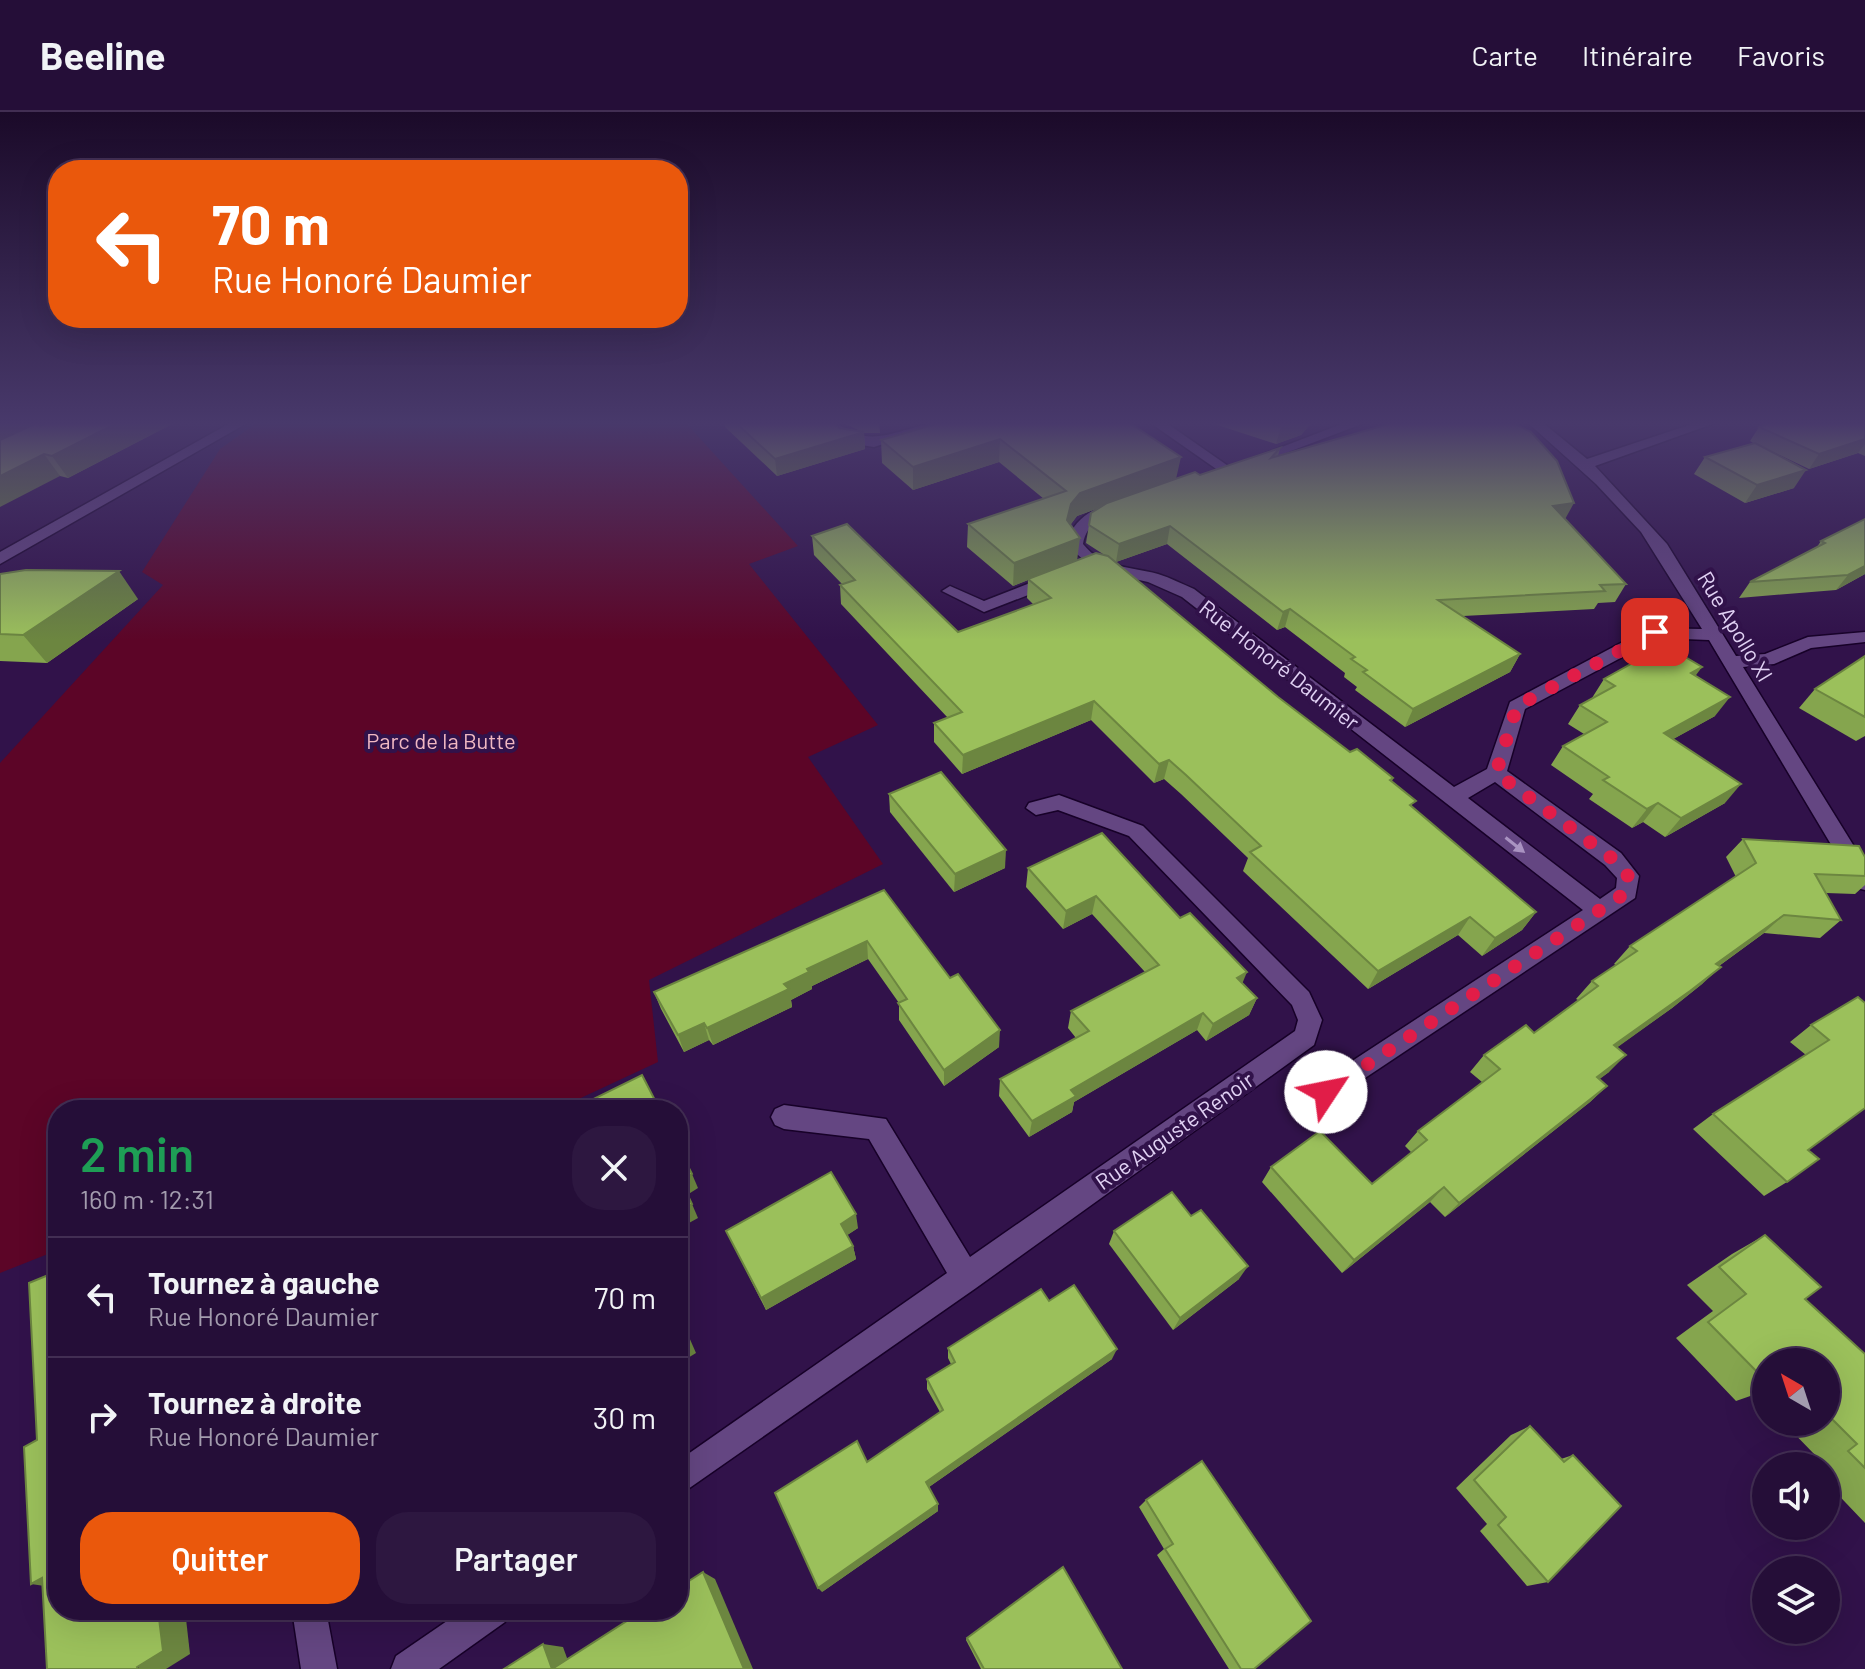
<!DOCTYPE html>
<html lang="fr">
<meta charset="utf-8">
<style>
body{margin:0;font-family:Barlow,sans-serif;background:#2d1740;color:#f1f3f6;height:100vh;display:flex;flex-direction:column;font-size:30px;white-space:nowrap}
*{box-sizing:border-box;margin:0}
p{font-size:26px;color:#a39cae}
.icon{flex:none;width:44px;height:44px;fill:none;stroke:currentColor;stroke-width:2;stroke-linecap:round;stroke-linejoin:round}
.map{position:relative;flex:1;overflow:hidden}
.drawer{position:absolute;left:48px;top:988px;width:640px;height:520px;display:flex;flex-direction:column;background:#250e38;border-radius:32px;box-shadow:0 8px 32px #0002,0 0 0 2px #422e53}
.drawer>*{flex:none}
.top-card{position:absolute;left:48px;top:48px;width:640px;height:168px;border-radius:32px;box-shadow:0 8px 32px #0002,0 0 0 2px #422e53;background:#ea580c;color:#fff;overflow:hidden}
.needle{width:52px;rotate:321deg}
.buttons{position:absolute;left:1752px;top:1236px;display:grid;gap:16px}
.buttons a{display:grid;place-items:center;width:88px;height:88px;border-radius:50%;background:#250e38;box-shadow:0 8px 32px #0002,0 0 0 2px #422e53;font-size:40px}
.pin{position:absolute;display:grid;place-items:center;width:68px;height:68px;color:#fff;margin:-34px;border-radius:16px;box-shadow:0 4px 12px #0006}
.me{position:absolute;width:88px;margin:-44px;rotate:56deg;stroke-linejoin:round;filter:drop-shadow(0 0 6px #0008)}
.turn{display:flex;align-items:center;gap:28px;height:168px;padding:0 32px;font-size:36px}
.turn .icon{width:104px;height:104px;stroke-width:2.5}
.turn b{display:block;font-size:56px;line-height:68px}
.round{display:grid;place-items:center;flex:none;width:84px;height:84px;border-radius:32px;background:#2d1740}
.summary{display:flex;align-items:center;justify-content:space-between;height:136px;padding:0 32px}
h1{font-size:48px;font-weight:600;line-height:60px;color:#1e9e55}
.button{display:flex;gap:16px;margin-top:auto;padding:16px 32px}
.button a{flex:1;height:92px;border-radius:32px;background:#ea580c;color:#fff;font-size:32px;font-weight:600;line-height:92px;text-align:center}
.button a+a{background:#2d1740;color:#f1f3f6}
ul{padding:0;list-style:none}
li{display:flex;align-items:center;gap:24px;height:120px;padding:0 32px;border-top:2px solid #422e53}
li div{flex:1}
li b{display:block;font-size:30px}
li em{font-style:normal}
header{display:flex;align-items:center;gap:48px;box-sizing:border-box;height:112px;padding:0 40px;background:#250e38;border-bottom:2px solid #422e53}
header strong{font-size:38px}
nav{display:flex;gap:44px;margin-inline-start:auto;font-size:28px}
.map>svg:first-child{display:block}
.green{fill:#5c0527}
.lines{fill:none;stroke-linecap:round;stroke-linejoin:round}
.minor-casing{stroke:#170128;stroke-width:3}
.minor{fill:#644682;fill-rule:evenodd}
.wall{fill:#85a54e;fill-rule:evenodd}
.shaded-wall{fill:#6c8640}
.building{fill:#9bc05b;stroke:#6c8640;stroke-width:2}
.oneway{fill:#a993c1}
.route{stroke:#e11d48;stroke-width:14;stroke-dasharray:0 25.2}
.labels{text-anchor:middle;dominant-baseline:central;stroke-width:8;stroke-linejoin:round;paint-order:stroke}
.street-label{font-size:22px;fill:#e1d2f4;stroke:#31124a}
.park-label{font-size:22px;fill:#f0b8c2;stroke:#31124a}
</style>
<header>
<strong>Beeline</strong>
<nav><a>Carte</a><a>Itinéraire</a><a>Favoris</a></nav>
</header>
<div class="map">
<svg width="1865" height="1557" viewBox="0 0 1865 1557">
<rect width="100%" height="100%" fill="#31124a"/>
<!-- green -->
<polygon class="green" points="258,310 685,310 798,434 749,452 878,613 808,645 883,752 649,868 658,950 555,998 58,998 58,1138 0,1161 0,651 163,473 142,460 220,337"/>
<g class="lines">
<!-- minor casing -->
<g class="minor-casing">
<g id="minor">
<polygon points="232,310 249,310 0,452 0,440"/>
<path d="M821 310H836C874 343 906 309 950 310L874 335 842 330Z"/>
<polygon points="1149,310 1165,310 1234,358 1222,361"/>
<polygon points="1347,310 1367,310 1257,352 1245,349"/>
<path d="M1527 310H1542L1587 347 1698 310H1718L1595 354 1667 432 1736 544 1765 542 1808 525 1865 520V530L1811 536 1774 552 1743 555 1865 752V778L1857 776 1709 528 1658 526 1525 597 1507 659 1621 741 1639 764 1635 786 1326 992 1317 988 1313 980 1317 972 1583 798 1182 485 1148 470 1095 458 1069 435V424C1077 405 1101 389 1122 393V399C1103 405 1087 410 1083 432 1103 457 1129 454 1158 462 1171 466 1182 472 1194 477L1454 675 1487 657 1510 590 1649 516 1702 517 1641 420 1596 372ZM1495 670 1605 753 1617 766 1616 776 1600 787 1468 686Z"/>
<polygon points="1053,462 1059,463 1059,471 984,500 942,479 950,474 984,489"/>
<polygon points="1059,683 1143,714 1309,880 1322,908 1314,933 976,1176 678,1384 678,1349 947,1161 869,1027 784,1017 775,1013 771,1005 775,997 784,993 886,1007 970,1145 1295,919 1298,908 1292,893 1129,724 1058,698 1036,703 1026,696 1029,691"/>
<polygon points="292,1498 326,1498 337,1557 301,1557"/>
<polygon points="463,1498 510,1498 505,1510 439,1557 391,1557 396,1544"/>
</g>
</g>
<!-- minor -->
<use href="#minor" class="minor"/>
</g>
<!-- wall -->
<g class="wall">
<polygon points="176,310 68,366 60,364 0,328"/>
<polygon points="724,310 833,310 839,316 862,320 842,310 879,310 880,321 864,321 865,337 777,364 725,315"/>
<path d="M943 310 1176 366 1200 363 1280 336 1278 344 1565 407 1626 472 1615 490 1598 491 1594 497 1463 504 1520 542 1510 560 1405 615 1355 578 1357 575 1344 565 1345 561 1285 515 1277 518 1167 432 1116 450 1278 585 1350 640 1393 666 1392 669 1413 695 1536 800 1522 818 1482 844 1458 823 1368 877 1243 759 1248 746 1181 682 1164 667 1154 671 1091 608 962 662 934 630V611L948 606 841 492 840 473 842 472 814 443 812 424 958 520 1034 493 1027 486 1028 468 1013 474 967 435 968 412 1044 387 999 350 913 378 882 351 881 328ZM1099 396 1089 413 1086 431 1106 444 1077 449 1070 413 1077 404Z"/>
<polygon points="1208,310 1312,310 1301,323 1276,332"/>
<polygon points="1865,310 1865,344 1858,341 1809,357 1771,339 1794,376 1745,391 1694,362 1705,345 1753,331 1750,329 1759,315"/>
<polygon points="1865,407 1865,462 1836,478 1739,486 1750,470 1817,435 1821,429"/>
<polygon points="0,462 138,487 47,551 0,549"/>
<polygon points="1865,544 1865,624 1856,629 1799,596 1815,577"/>
<polygon points="1696,564 1715,604 1673,627 1725,691 1665,725 1643,710 1632,716 1589,687 1593,682 1551,653 1563,634 1584,622 1568,612 1580,593 1592,586 1604,567"/>
<polygon points="889,682 1005,756 954,780 890,700"/>
<polygon points="1743,727 1865,745 1865,773 1855,782 1826,781 1841,808 1820,826 1764,821 1719,854 1702,872 1672,896 1617,935 1609,960 1599,967 1607,974 1590,990 1445,1105 1430,1090 1342,1161 1262,1070 1271,1055 1372,1072 1412,1041 1405,1034 1418,1019 1482,970 1470,960 1484,943 1534,921 1578,888 1576,887 1592,869 1616,853 1614,852 1630,834 1736,765 1726,745"/>
<polygon points="1028,756 1180,806 1257,886 1249,903 1206,929 1197,918 1074,990 1072,1000 1029,1025 999,984 1000,967 1076,926 1068,916 1071,899 1145,860 1092,802 1063,817 1026,775"/>
<polygon points="884,778 999,935 944,974 899,908 899,891 868,847 812,874 812,877 791,888 792,895 713,933 709,928 684,940 661,897 654,880"/>
<polygon points="1858,885 1808,1038 1787,1070 1764,1084 1693,1017 1713,1002 1806,943 1790,930 1811,913"/>
<polygon points="858,1116 847,1123 853,1134 856,1147 766,1198 726,1119"/>
<polygon points="1114,1119 1239,1167 1173,1218 1109,1132"/>
<polygon points="1765,1123 1805,1187 1865,1242 1865,1411 1826,1370 1826,1354 1810,1354 1807,1351 1816,1344 1783,1310 1826,1310 1826,1250 1766,1250 1766,1292 1756,1282 1736,1289 1676,1226 1713,1199 1687,1173 1732,1142"/>
<polygon points="1049,1189 1112,1247 929,1375 938,1399 822,1480 940,1300 927,1277 927,1267 951,1252 948,1246 948,1236"/>
<polygon points="1530,1314 1561,1347 1573,1343 1548,1470 1527,1474 1480,1419 1487,1412 1456,1376 1511,1323"/>
<polygon points="1146,1388 1254,1557 1229,1557 1157,1443 1164,1437 1139,1395"/>
<polygon points="967,1526 1122,1557 981,1557 966,1528"/>
</g>
<!-- shaded-wall -->
<g class="shaded-wall">
<polygon points="0,310 48,310 50,316 0,328"/>
<polygon points="119,310 176,310 68,366 52,344"/>
<polygon points="1294,310 1312,310 1301,323 1276,332 1281,315"/>
<polygon points="864,320 865,337 777,364 775,347"/>
<polygon points="1000,327 999,350 913,378 913,355"/>
<polygon points="1865,327 1865,332 1858,341 1809,357 1819,342"/>
<polygon points="44,342 60,364 0,395 0,364"/>
<polygon points="1181,345 1176,367 1077,404 1069,415 1067,408 1071,392 1080,381"/>
<polygon points="1806,358 1794,376 1745,391 1757,373"/>
<polygon points="1574,391 1564,409 1553,394"/>
<polygon points="1170,414 1167,432 1116,450 1119,432"/>
<polygon points="1080,426 1077,449 1013,474 1014,451"/>
<polygon points="1865,454 1865,462 1836,478 1848,463"/>
<polygon points="119,459 138,487 47,551 23,523"/>
<polygon points="1290,497 1285,515 1277,518 1283,500"/>
<polygon points="1520,542 1510,560 1405,615 1413,597"/>
<polygon points="1702,555 1688,574 1691,561"/>
<polygon points="1730,585 1715,604 1650,640 1664,621"/>
<polygon points="1094,589 1091,608 962,662 963,643"/>
<polygon points="1169,648 1164,667 1154,671 1159,652"/>
<polygon points="1741,672 1725,691 1665,725 1681,706"/>
<polygon points="1658,691 1643,710 1632,716 1647,697"/>
<polygon points="1006,738 1005,756 954,780 955,762"/>
<polygon points="1096,784 1092,802 1063,817 1066,799"/>
<polygon points="1536,800 1522,818 1482,844 1495,826"/>
<polygon points="1784,803 1764,821 1698,869 1716,852"/>
<polygon points="1470,805 1458,823 1368,877 1378,859"/>
<polygon points="867,829 868,847 812,874 812,877 791,888 792,895 713,933 707,916 784,872 807,857"/>
<polygon points="1721,855 1702,872 1672,896 1597,950 1614,933"/>
<polygon points="1247,860 1240,877 1237,866"/>
<polygon points="1257,886 1249,903 1206,929 1213,912"/>
<polygon points="1203,901 1197,918 1074,990 1072,1000 1029,1025 1032,1009 1071,978"/>
<polygon points="704,911 709,928 684,940 678,923"/>
<polygon points="1000,918 999,935 944,974 944,958"/>
<polygon points="1626,943 1609,960 1580,982 1597,965"/>
<polygon points="1607,974 1590,990 1445,1105 1459,1091"/>
<polygon points="692,1062 698,1076 687,1083 681,1069"/>
<polygon points="1444,1075 1430,1090 1342,1161 1354,1148"/>
<polygon points="692,1092 698,1106 678,1117 678,1100"/>
<polygon points="856,1102 858,1116 843,1126 841,1112"/>
<polygon points="853,1134 856,1147 766,1198 761,1186"/>
<polygon points="1248,1154 1239,1167 1173,1218 1180,1206"/>
<polygon points="678,1200 696,1241 678,1252"/>
<polygon points="1117,1237 1112,1247 926,1377 926,1370"/>
<polygon points="938,1392 938,1399 822,1480 818,1476"/>
<polygon points="703,1460 715,1467 753,1557 744,1557"/>
<polygon points="42,1466 58,1476 31,1472"/>
<polygon points="158,1498 185,1498 190,1542 166,1557 138,1557"/>
<polygon points="543,1532 563,1535 571,1557 552,1557"/>
</g>
<!-- building -->
<g class="building">
<polygon points="39,310 40,314 49,310 119,310 52,344 44,342 0,364 0,328"/>
<polygon points="735,310 833,310 839,316 864,320 775,347"/>
<polygon points="943,310 1128,310 1181,345 1080,381 1071,392 1067,408 1080,426 1014,451 968,412 1066,379 1000,327 913,355 881,328"/>
<polygon points="1266,310 1294,310 1281,315"/>
<polygon points="1396,310 1511,310 1531,320 1557,349 1574,391 1553,394 1626,472 1600,473 1605,479 1438,488 1520,542 1413,597 1363,560 1367,558 1351,547 1355,545 1290,497 1283,500 1170,414 1119,432 1089,413 1091,401 1107,391 1195,360 1200,363 1280,336 1271,346"/>
<polygon points="1773,310 1865,310 1865,327 1819,342 1759,315"/>
<polygon points="1755,331 1806,358 1757,373 1705,345"/>
<polygon points="1865,407 1865,454 1848,463 1750,470 1825,431 1821,429"/>
<polygon points="847,412 958,520 1051,486 1028,467 1096,441 1108,444 1278,585 1350,640 1357,637 1393,666 1390,668 1416,689 1410,693 1536,800 1495,826 1470,805 1378,859 1250,740 1261,734 1186,663 1169,648 1159,652 1094,589 963,643 934,611 962,600 840,473 855,468 812,424"/>
<polygon points="26,458 119,459 23,523 0,522 0,462"/>
<polygon points="1665,533 1702,555 1691,561 1730,585 1664,621 1741,672 1681,706 1658,691 1647,697 1603,668 1609,665 1563,634 1607,610 1580,593 1615,574 1604,567"/>
<polygon points="1865,544 1865,605 1815,577"/>
<polygon points="941,660 1006,738 955,762 889,682"/>
<polygon points="1102,721 1180,806 1190,801 1247,860 1237,866 1257,886 1213,912 1203,901 1071,978 1076,984 1032,1009 1000,967 1089,919 1071,899 1159,853 1096,784 1066,799 1028,756"/>
<polygon points="1743,727 1859,734 1865,745 1865,764 1815,762 1841,808 1784,803 1716,852 1721,855 1690,879 1614,933 1626,943 1597,965 1607,974 1459,1091 1444,1075 1354,1148 1271,1055 1320,1019 1372,1072 1427,1028 1418,1019 1500,957 1484,943 1526,913 1534,921 1598,874 1592,869 1637,839 1630,834 1756,751"/>
<polygon points="884,778 950,866 958,862 1000,918 944,958 898,891 907,887 867,829 807,857 809,860 784,872 789,877 707,916 704,911 678,923 654,880"/>
<polygon points="1858,885 1865,891 1865,996 1808,1038 1819,1047 1787,1070 1713,1002 1829,928 1811,913"/>
<polygon points="642,963 660,998 573,998 573,997"/>
<polygon points="678,1035 692,1062 681,1069 692,1092 678,1100"/>
<polygon points="831,1060 856,1102 841,1112 853,1134 761,1186 726,1119"/>
<polygon points="1172,1080 1191,1104 1201,1098 1248,1154 1180,1206 1114,1119"/>
<polygon points="1765,1123 1821,1175 1805,1187 1865,1242 1865,1356 1848,1339 1857,1332 1826,1301 1826,1250 1766,1250 1766,1269 1708,1210 1746,1182 1719,1155"/>
<polygon points="58,1159 58,1498 158,1498 163,1539 137,1555 138,1557 47,1557 42,1466 31,1472 24,1335 37,1328 29,1171"/>
<polygon points="1074,1173 1117,1237 926,1370 938,1392 818,1476 775,1381 857,1329 867,1350 943,1298 927,1267 955,1250 948,1236 1041,1177 1049,1189"/>
<polygon points="678,1205 689,1230 678,1236"/>
<polygon points="1530,1314 1564,1350 1573,1343 1621,1394 1548,1470 1498,1413 1506,1405 1474,1368"/>
<polygon points="1202,1349 1311,1509 1254,1557 1241,1557 1165,1437 1173,1432 1146,1388"/>
<polygon points="1063,1455 1122,1557 984,1557 967,1526"/>
<polygon points="703,1460 744,1557 552,1557 644,1498 678,1498 678,1476"/>
<polygon points="543,1532 552,1557 504,1557"/>
</g>
<!-- one-way arrows -->
<defs><path id="oneway-solid" d="M-6-.8H1V-3.2L6.5 0L1 3.2V.8H-6Z" transform="scale(2)"/></defs>
<use class="oneway" href="#oneway-solid" transform="translate(1515 733) rotate(38)"/>
<!-- sky -->
<linearGradient id="sky" x2="0" y2="1"><stop stop-color="#1b0a29"/><stop offset="0.59" stop-color="#48396b"/><stop offset="1" stop-color="#48396b" stop-opacity="0"/></linearGradient>
<rect width="1865" height="528" fill="url(#sky)"/>
<g class="lines">
<!-- route -->
<polyline class="route" points="1326,980 1627,780 1628,764 1613,747 1496,661 1517,594 1655,520"/>
</g>
<g class="labels">
<!-- street labels -->
<g class="street-label">
<text transform="translate(1736 514) rotate(59)">Rue Apollo XI</text>
<text transform="translate(1280 552) rotate(38)">Rue Honoré Daumier</text>
<text transform="translate(1174 1018) rotate(-35)">Rue Auguste Renoir</text>
</g>
<!-- park labels -->
<g class="park-label">
<text x="441" y="628">Parc de la Butte</text>
</g>
</g>
</svg>
<div class="buttons">
<a><svg class="needle" viewBox="-14 -14 28 28"><path d="M0-13l5 13h-10z" fill="#e53935"/><path d="M0 13l5-13h-10z" fill="#a39cae"/></svg></a>
<a><svg class="icon" aria-label="sound" viewBox="0 0 24 24"><path d="M4 9h4l5-4v14l-5-4H4zM17 9q2 3 0 6"/></svg></a>
<a><svg class="icon" aria-label="layers" viewBox="0 0 24 24"><path d="M12 4l9 5-9 5-9-5zM3 14l9 5 9-5"/></svg></a>
</div>
<div class="pin" style="left:1655px;top:520px;background:#d93025"><svg class="icon" aria-label="arrive" viewBox="0 0 24 24"><path d="M6 21V4h12l-3 4 3 4H6"/></svg></div>
<svg class="me" style="left:1326px;top:980px" viewBox="-20 -20 40 40"><circle r="19" fill="#fff"/><path d="M0-13L10 11 0 6-10 11z" fill="#e11d48"/></svg>
<div class="top-card">
<div class="turn"><svg class="icon" aria-label="left" viewBox="0 0 24 24"><path d="M17 20v-9H6M10 6l-5 5 5 5"/></svg><div><b>70 m</b>Rue Honoré Daumier</div></div>
</div>
<section class="drawer">
<div class="summary"><div><h1>2 min</h1><p>160 m · 12:31</p></div><a class="round"><svg class="icon" aria-label="close" viewBox="0 0 24 24"><path d="M6 6l12 12M18 6L6 18"/></svg></a></div>
<ul>
<li><svg class="icon" aria-label="left" viewBox="0 0 24 24"><path d="M17 20v-9H6M10 6l-5 5 5 5"/></svg><div><b>Tournez à gauche</b><p>Rue Honoré Daumier</p></div><em>70 m</em></li>
<li><svg class="icon" aria-label="right" viewBox="0 0 24 24"><path d="M7 20v-9h11M14 6l5 5-5 5"/></svg><div><b>Tournez à droite</b><p>Rue Honoré Daumier</p></div><em>30 m</em></li>
</ul>
<div class="button"><a>Quitter</a><a>Partager</a></div>
</section>
</div>
